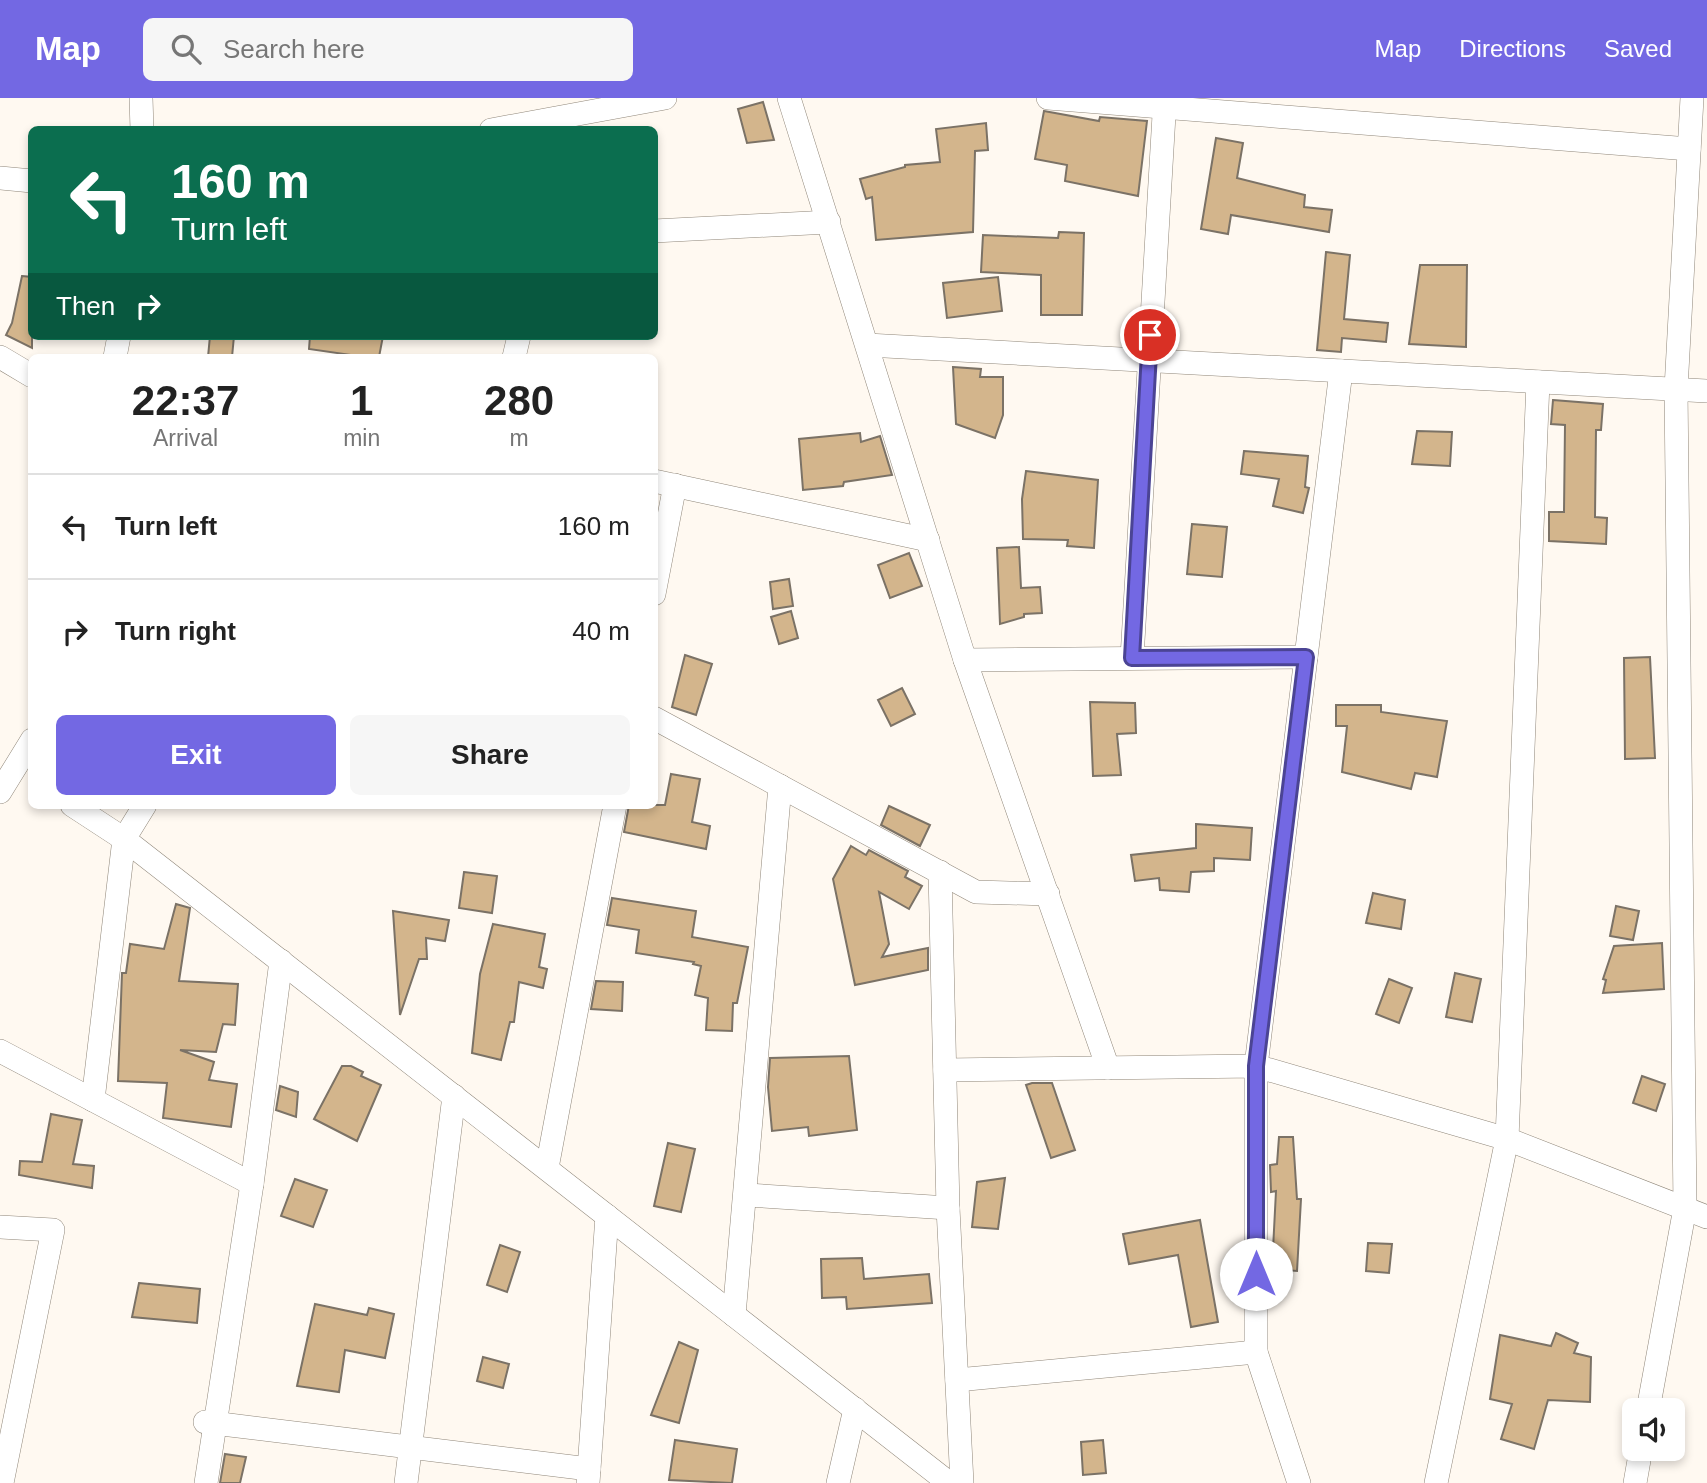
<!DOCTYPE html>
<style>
body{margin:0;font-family:Arial,sans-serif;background:#f6f6f6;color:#222;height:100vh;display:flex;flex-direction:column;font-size:26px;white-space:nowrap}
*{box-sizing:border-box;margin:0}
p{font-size:23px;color:#767676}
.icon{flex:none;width:38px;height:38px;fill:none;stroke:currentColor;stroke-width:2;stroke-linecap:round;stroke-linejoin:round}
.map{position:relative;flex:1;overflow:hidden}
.details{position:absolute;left:28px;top:256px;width:630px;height:455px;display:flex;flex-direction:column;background:#fff;border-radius:10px;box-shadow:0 4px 10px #0003}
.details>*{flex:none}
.guide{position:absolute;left:28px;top:28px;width:630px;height:214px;border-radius:10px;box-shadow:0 4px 10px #0003;background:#0b6e4f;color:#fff;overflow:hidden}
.buttons{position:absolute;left:1622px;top:1300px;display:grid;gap:14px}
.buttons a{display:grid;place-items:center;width:63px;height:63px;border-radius:10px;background:#fff;box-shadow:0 4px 10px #0003;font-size:35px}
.pin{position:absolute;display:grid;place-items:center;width:60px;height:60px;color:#fff;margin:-30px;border:4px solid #fff;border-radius:50%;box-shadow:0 2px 7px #0007}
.me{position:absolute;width:77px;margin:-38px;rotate:0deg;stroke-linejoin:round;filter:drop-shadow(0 0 5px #0008)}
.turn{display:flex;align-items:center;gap:24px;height:147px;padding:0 28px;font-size:32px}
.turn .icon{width:91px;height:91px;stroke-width:2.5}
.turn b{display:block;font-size:49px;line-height:60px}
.then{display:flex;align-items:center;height:66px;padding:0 28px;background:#0003;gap:14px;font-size:26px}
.eta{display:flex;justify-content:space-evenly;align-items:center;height:119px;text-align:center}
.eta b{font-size:42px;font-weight:800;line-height:49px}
.button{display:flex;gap:14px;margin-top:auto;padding:14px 28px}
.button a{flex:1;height:80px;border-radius:10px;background:#7368e3;color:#fff;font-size:28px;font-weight:800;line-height:80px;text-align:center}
.button a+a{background:#f6f6f6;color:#222}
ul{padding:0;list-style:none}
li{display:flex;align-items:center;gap:21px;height:105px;padding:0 28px;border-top:2px solid #e0e0e0}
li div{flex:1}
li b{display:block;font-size:26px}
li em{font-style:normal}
header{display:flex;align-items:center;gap:42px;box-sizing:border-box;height:98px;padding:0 35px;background:#7368e3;color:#fff}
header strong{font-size:33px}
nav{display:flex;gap:38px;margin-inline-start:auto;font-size:24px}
.search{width:490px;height:63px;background:#f6f6f6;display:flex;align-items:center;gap:18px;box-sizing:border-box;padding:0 24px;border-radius:10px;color:#767676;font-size:26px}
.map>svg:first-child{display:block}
.building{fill:#d3b58c;stroke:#7b7266;stroke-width:2}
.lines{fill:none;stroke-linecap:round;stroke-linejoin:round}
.street-casing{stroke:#90877a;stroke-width:24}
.street{stroke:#fff;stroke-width:23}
.route-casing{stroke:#4b4494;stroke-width:18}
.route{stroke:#7368e3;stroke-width:12}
</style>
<header>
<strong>Map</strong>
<div class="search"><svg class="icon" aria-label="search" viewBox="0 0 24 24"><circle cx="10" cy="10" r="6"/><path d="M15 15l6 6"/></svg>Search here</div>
<nav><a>Map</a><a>Directions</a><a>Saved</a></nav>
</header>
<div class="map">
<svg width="1707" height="1385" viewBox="0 0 1707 1385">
<rect width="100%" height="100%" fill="#fff9f1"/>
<!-- building -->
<g class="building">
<polygon points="763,4 774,42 747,45 738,11"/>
<polygon points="1044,13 1099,23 1100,19 1147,23 1138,98 1065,83 1067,67 1035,61"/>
<polygon points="986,25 988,52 975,53 973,134 876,142 872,99 866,101 860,81 905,69 905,67 940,64 936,31"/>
<polygon points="1216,40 1243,45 1237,80 1305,97 1304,109 1332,112 1329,134 1231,117 1228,136 1201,131"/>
<polygon points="1059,134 1084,135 1082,217 1041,217 1041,177 981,174 983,137 1058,140"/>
<polygon points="1326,154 1350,157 1344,221 1388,225 1386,244 1342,240 1341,254 1317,252"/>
<polygon points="1420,167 1467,167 1466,249 1409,246"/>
<polygon points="22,178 32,179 32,250 6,237 12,225"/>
<polygon points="998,179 1002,213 947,220 943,185"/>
<polygon points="210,238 234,238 232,259 208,259"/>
<polygon points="310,238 383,238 379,259 350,259 351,257 309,251"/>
<polygon points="953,269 981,271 980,279 1003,279 1003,317 995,340 956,326"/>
<polygon points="1553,302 1603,306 1601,332 1596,332 1595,419 1607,420 1606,446 1549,443 1549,414 1564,414 1565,327 1551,326"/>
<polygon points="1417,333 1452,334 1450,368 1412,366"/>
<polygon points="860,335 861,344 880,338 892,377 844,384 843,388 803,392 799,341"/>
<polygon points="1244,353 1308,358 1305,389 1309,390 1303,415 1273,408 1279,381 1241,376"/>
<polygon points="1026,373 1098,382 1094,450 1067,448 1068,442 1023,441 1022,401"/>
<polygon points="1192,426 1227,429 1222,479 1187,476"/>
<polygon points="1019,449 1021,490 1040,489 1042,515 1024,516 1024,519 1000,526 997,450"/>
<polygon points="909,455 922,488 890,500 878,467"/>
<polygon points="789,481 793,508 773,511 770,484"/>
<polygon points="791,513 798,540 779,546 771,519"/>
<polygon points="685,557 712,566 696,617 672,609"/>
<polygon points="1650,559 1655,660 1625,661 1624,560"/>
<polygon points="902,590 915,616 891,628 878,602"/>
<polygon points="1090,604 1135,605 1136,635 1117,636 1121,677 1093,678"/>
<polygon points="1336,607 1381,607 1381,614 1447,623 1437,679 1415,675 1411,691 1342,674 1347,628 1336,628"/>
<polygon points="671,676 700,681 692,724 710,728 706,751 624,734 629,707 665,707"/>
<polygon points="889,708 930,727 920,748 881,727"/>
<polygon points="1196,726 1252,730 1250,762 1214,760 1214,773 1191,774 1189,794 1160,792 1159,780 1135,783 1131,757 1196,750"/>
<polygon points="851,748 866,757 869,752 908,773 905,779 922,788 909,811 879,794 889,846 882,859 928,850 928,872 855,887 833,781"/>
<polygon points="464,774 497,778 492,815 459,810"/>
<polygon points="1373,795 1405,802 1401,831 1366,825"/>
<polygon points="612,800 696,813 692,839 748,849 737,905 733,905 732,933 706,932 708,900 695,897 701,868 693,866 694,864 636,855 639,832 607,827"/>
<polygon points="176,806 190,810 179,883 238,886 235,927 223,926 216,954 180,952 214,964 209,982 237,986 231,1029 163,1020 167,985 118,983 122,875 126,875 130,846 164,851"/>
<polygon points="1616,808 1639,813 1633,842 1610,838"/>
<polygon points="393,813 449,822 445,843 426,840 427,861 419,861 400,917"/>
<polygon points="493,826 545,836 539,869 547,871 543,890 519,884 514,924 510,924 501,962 472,955 480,876"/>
<polygon points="1662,845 1664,891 1603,895 1606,882 1603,881 1614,848"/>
<polygon points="1455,875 1481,881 1472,924 1446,919"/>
<polygon points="1389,881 1412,890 1399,925 1376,916"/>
<polygon points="596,883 623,884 622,913 591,911"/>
<polygon points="849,958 857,1032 809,1038 808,1029 772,1033 768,989 770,960"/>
<polygon points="342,968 351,968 363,974 361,978 381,987 357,1043 314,1021"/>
<polygon points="1642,978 1665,986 1656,1013 1633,1005"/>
<polygon points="1032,985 1052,985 1075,1052 1051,1060 1026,987"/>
<polygon points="280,988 298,994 296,1019 276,1012"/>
<polygon points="51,1016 82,1022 73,1066 94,1068 92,1090 19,1077 20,1063 42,1064"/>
<polygon points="1279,1039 1293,1039 1297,1101 1301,1101 1297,1173 1272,1171 1276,1093 1271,1094 1270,1067 1277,1066"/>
<polygon points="668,1045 695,1051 681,1114 654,1108"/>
<polygon points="1005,1080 998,1131 972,1129 977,1084"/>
<polygon points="295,1081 327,1092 313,1129 281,1118"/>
<polygon points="1200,1122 1218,1224 1191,1229 1178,1157 1129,1166 1123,1136"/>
<polygon points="1368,1145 1392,1146 1389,1175 1366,1173"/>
<polygon points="500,1147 520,1154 507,1194 487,1187"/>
<polygon points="862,1160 864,1181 929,1176 932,1205 847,1211 846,1199 822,1200 821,1161"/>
<polygon points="139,1185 200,1191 197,1225 132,1219"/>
<polygon points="315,1206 367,1217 369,1210 394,1216 385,1260 345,1252 339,1294 297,1288"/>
<polygon points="1556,1235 1578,1245 1574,1255 1591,1259 1590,1304 1548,1302 1534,1351 1501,1341 1512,1306 1490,1301 1500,1237 1551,1248"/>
<polygon points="679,1244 698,1252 679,1325 651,1317"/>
<polygon points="483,1259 509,1266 503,1290 477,1283"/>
<polygon points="675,1342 737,1351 732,1385 669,1382"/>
<polygon points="1103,1342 1106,1375 1083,1377 1081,1344"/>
<polygon points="225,1356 246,1359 240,1385 220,1385"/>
</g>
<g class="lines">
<!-- street casing -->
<g class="street-casing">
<g id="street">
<polyline points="141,0 142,32"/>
<polyline points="789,0 965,562 1108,970"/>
<polyline points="1048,0 1689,51"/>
<polyline points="491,32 665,0"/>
<polyline points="0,80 32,83"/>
<polyline points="654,133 829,124"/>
<polyline points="867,247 1707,293"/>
<polyline points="0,259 32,278"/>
<polyline points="115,259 119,238"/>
<polyline points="514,259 519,238"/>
<polyline points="654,383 928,442"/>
<polyline points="654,496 675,387"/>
<polyline points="1132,560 1165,0"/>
<polyline points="965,562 1306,559"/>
<polyline points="654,620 976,794 1048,796"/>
<polyline points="0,694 32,642"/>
<polyline points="72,707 124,741 949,1385"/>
<polyline points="940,774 948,1110 962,1385"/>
<polyline points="0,953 252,1086"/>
<polyline points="945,972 1256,968 1507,1041 1707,1119"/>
<polyline points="93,1002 124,741 145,707"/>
<polyline points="547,1070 615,707"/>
<polyline points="747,1097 948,1110"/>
<polyline points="0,1129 53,1132 2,1385"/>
<polyline points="734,1217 780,688"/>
<polyline points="957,1282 1256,1254"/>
<polyline points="1648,1312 1685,1110 1676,291 1692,0"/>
<polyline points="205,1324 589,1371"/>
<polyline points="206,1385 252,1086 281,863"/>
<polyline points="406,1385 454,998"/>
<polyline points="588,1385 607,1118"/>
<polyline points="838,1385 855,1311"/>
<polyline points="1299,1385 1256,1254 1256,968 1341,273"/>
<polyline points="1436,1385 1507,1041 1538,284"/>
<polyline points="1635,1385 1641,1351"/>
</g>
</g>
<!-- street -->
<use href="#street" class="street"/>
</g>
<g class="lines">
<!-- route casing -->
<g class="route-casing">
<polyline id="route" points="1150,237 1132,560 1306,559 1256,968 1256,1176"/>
</g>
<!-- route -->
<use href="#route" class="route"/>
</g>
</svg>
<div class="buttons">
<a><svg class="icon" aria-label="sound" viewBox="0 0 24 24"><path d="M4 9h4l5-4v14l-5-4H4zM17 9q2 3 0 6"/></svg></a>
</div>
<div class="pin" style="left:1150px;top:237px;background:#d93025"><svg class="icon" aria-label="arrive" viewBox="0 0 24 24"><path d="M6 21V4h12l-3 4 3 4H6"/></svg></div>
<svg class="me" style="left:1256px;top:1176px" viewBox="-20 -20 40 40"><circle r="19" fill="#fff"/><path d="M0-13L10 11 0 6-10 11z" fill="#7368e3"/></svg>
<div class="guide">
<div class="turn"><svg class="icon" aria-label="left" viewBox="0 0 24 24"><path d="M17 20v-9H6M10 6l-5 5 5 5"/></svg><div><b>160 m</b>Turn left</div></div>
<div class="then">Then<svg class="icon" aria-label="right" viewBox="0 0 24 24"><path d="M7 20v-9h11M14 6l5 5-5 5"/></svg></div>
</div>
<section class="details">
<div class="eta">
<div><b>22:37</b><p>Arrival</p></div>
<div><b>1</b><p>min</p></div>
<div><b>280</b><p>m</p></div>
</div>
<ul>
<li><svg class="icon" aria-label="left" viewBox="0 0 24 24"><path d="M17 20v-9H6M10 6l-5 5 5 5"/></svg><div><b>Turn left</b></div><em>160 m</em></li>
<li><svg class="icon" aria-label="right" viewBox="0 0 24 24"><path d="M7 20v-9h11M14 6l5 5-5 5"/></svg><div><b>Turn right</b></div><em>40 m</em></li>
</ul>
<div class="button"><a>Exit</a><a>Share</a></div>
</section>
</div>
